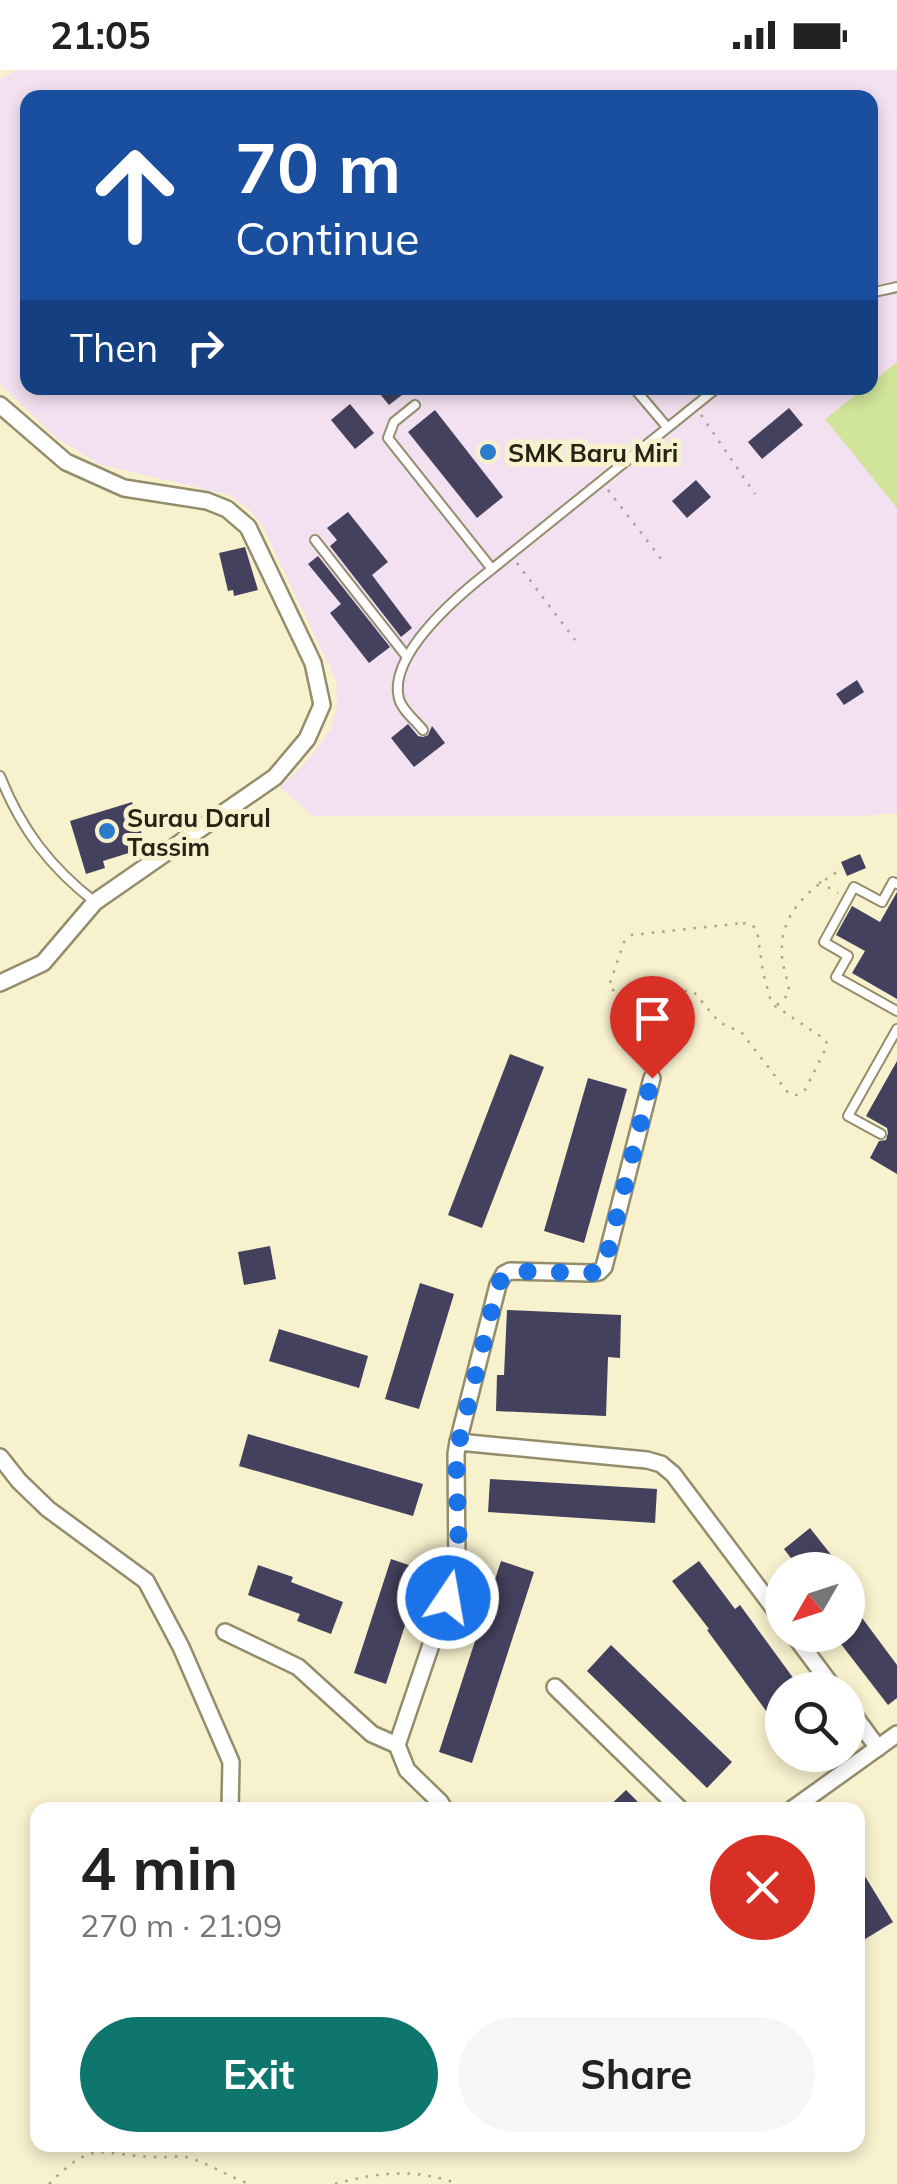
<!DOCTYPE html>
<meta charset="utf-8">
<style>
body{margin:0;font-family:Mulish,sans-serif;background:#f6f6f6;color:#222;height:100vh;display:flex;flex-direction:column;font-size:38px;white-space:nowrap}
*{box-sizing:border-box;margin:0}
p{font-size:32px;color:#767676}
.icon{flex:none;width:55px;height:55px;fill:none;stroke:currentColor;stroke-width:2;stroke-linecap:round;stroke-linejoin:round}
.map{position:relative;flex:1;overflow:hidden}
.panel{position:absolute;left:30px;top:1732px;width:835px;height:350px;display:flex;flex-direction:column;background:#fff;border-radius:20px;box-shadow:0 5px 15px #0003}
.panel>*{flex:none}
.top-card{position:absolute;left:20px;top:20px;width:858px;height:305px;border-radius:20px;box-shadow:0 5px 15px #0003;background:#1a4fa0;color:#fff;overflow:hidden}
.needle{width:65px;rotate:231deg}
.buttons{position:absolute;left:765px;top:1482px;display:grid;gap:20px}
.buttons a{display:grid;place-items:center;width:100px;height:100px;border-radius:50%;background:#fff;box-shadow:0 5px 15px #0003;font-size:50px}
.pin{position:absolute;display:grid;place-items:center;width:85px;height:85px;color:#fff;margin:-102px -42px;border-radius:50% 50% 50% 0;rotate:-45deg;box-shadow:0 0 10px #0007}
.pin .icon{rotate:45deg}
.me{position:absolute;width:110px;margin:-55px;rotate:12deg;stroke-linejoin:round;filter:drop-shadow(0 0 8px #0008)}
.turn{display:flex;align-items:center;gap:35px;height:210px;padding:0 50px;font-size:45px}
.turn .icon{width:130px;height:130px;stroke-width:2.5}
.turn b{display:block;font-size:70px;line-height:85px}
.then{display:flex;align-items:center;height:95px;padding:0 50px;background:#0003;gap:20px;font-size:38px}
.round{display:grid;place-items:center;flex:none;width:105px;height:105px;border-radius:52px;background:#f6f6f6}
.headline{display:flex;align-items:center;justify-content:space-between;height:170px;padding:0 50px}
h1{font-size:60px;font-weight:700;line-height:75px}
.primary-button{display:flex;gap:20px;margin-top:auto;padding:20px 50px}
.primary-button a{flex:1;height:115px;border-radius:60px;background:#0f766e;color:#fff;font-size:40px;font-weight:700;line-height:115px;text-align:center}
.primary-button a+a{background:#f6f6f6;color:#222}
.status{display:flex;justify-content:space-between;align-items:center;height:70px;padding:0 50px;background:#fff;direction:ltr}
.status svg{height:28px;fill:currentColor}
.map>svg:first-child{display:block}
.education{fill:#f3e0f0;fill-rule:evenodd}
.green{fill:#d0e49a}
.building{fill:#43415d}
.lines{fill:none;stroke-linecap:round;stroke-linejoin:round}
.service-casing{stroke:#938d6c;stroke-width:12}
.minor-casing{stroke:#938d6c;stroke-width:20}
.path{stroke:#a8a388;stroke-width:2.5;stroke-dasharray:2.5 8;stroke-linecap:butt}
.service{stroke:#fff;stroke-width:8}
.minor{stroke:#fff;stroke-width:15}
.route{stroke:#1a73e8;stroke-width:18;stroke-dasharray:0 32.4}
.poi-dot{fill:#2d7bcb;stroke:#f8f1ce;stroke-width:4}
.labels{text-anchor:middle;dominant-baseline:central;stroke-width:10;stroke-linejoin:round;paint-order:stroke}
.poi-label{font-size:25px;font-weight:bold;fill:#262417;stroke:#f8f1ce;text-anchor:start}
</style>
<div class="status"><b>21:05</b><svg viewBox="0 0 49 12"><path d="M0 12V9h3v3zM5 12V6h3v6zM10 12V3h3v9zM15 12V0h3v12zM26 1h20v11H26zM47 4h2v5h-2z"/></svg></div>
<div class="map">
<svg width="897" height="2114" viewBox="0 0 897 2114">
<rect width="100%" height="100%" fill="#f8f1ce"/>
<!-- education -->
<path class="education" d="M17 0H897V743L858 746H313L280 717 310 688 331 659 337 634 336 610 262 455 249 439 229 425 99 394 59 370 0 314V9ZM28 28H870V318H28Z"/>
<!-- green -->
<polygon class="green" points="897,292 897,438 825,349 865,318 870,318 870,314"/>
<!-- building -->
<g class="building">
<polygon points="375,318 411,318 389,335"/>
<polygon points="350,334 374,363 355,379 331,350"/>
<polygon points="789,338 803,355 762,389 748,372"/>
<polygon points="435,340 503,427 477,448 408,362"/>
<polygon points="696,410 711,427 687,448 672,431"/>
<polygon points="348,442 388,492 372,505 412,558 401,567 330,476 337,470 327,458"/>
<polygon points="245,477 258,520 234,526 233,520 228,521 219,483"/>
<polygon points="318,486 390,577 369,593 330,543 341,534 308,494"/>
<polygon points="857,610 864,622 844,635 836,624"/>
<polygon points="408,654 418,666 423,667 428,665 432,656 445,673 414,697 391,668"/>
<polygon points="132,732 144,771 130,776 132,782 103,791 105,798 86,804 70,751"/>
<polygon points="860,784 866,798 847,806 841,792"/>
<polygon points="897,822 897,929 852,903 865,881 836,865 852,836 880,852"/>
<polygon points="510,984 544,997 482,1158 448,1145"/>
<polygon points="897,991 897,1104 870,1088 879,1071 886,1070 888,1063 887,1058 866,1046"/>
<polygon points="588,1008 627,1019 584,1173 544,1161"/>
<polygon points="270,1176 276,1209 244,1215 238,1182"/>
<polygon points="420,1213 454,1224 419,1339 385,1329"/>
<polygon points="507,1240 621,1245 620,1288 608,1287 606,1346 496,1341 497,1305 504,1305"/>
<polygon points="279,1259 368,1286 359,1318 269,1291"/>
<polygon points="248,1364 423,1414 413,1446 239,1396"/>
<polygon points="490,1409 657,1419 655,1453 488,1442"/>
<polygon points="810,1458 836,1491 824,1500 800,1500 784,1479"/>
<polygon points="391,1489 423,1500 386,1614 354,1603"/>
<polygon points="501,1491 534,1502 472,1693 439,1682"/>
<polygon points="699,1491 735,1539 740,1535 802,1620 782,1620 782,1630 767,1642 707,1560 709,1559 672,1511"/>
<polygon points="258,1495 293,1507 291,1512 343,1532 331,1564 297,1551 300,1544 248,1525"/>
<polygon points="848,1529 897,1595 897,1628 888,1635 834,1565 848,1565"/>
<polygon points="611,1575 732,1692 707,1718 587,1601"/>
<polygon points="626,1720 646,1740 605,1740"/>
<polygon points="858,1795 893,1852 862,1871 858,1863"/>
</g>
<g class="lines">
<!-- service casing -->
<g class="service-casing">
<g id="service">
<polyline points="870,223 897,217"/>
<polyline points="634,318 667,357"/>
<polyline points="415,335 394,352 388,368 492,499 717,318"/>
<polyline points="315,470 407,587"/>
<path d="M423 660C416 651 402 640 399 629 387 584 461 523 492 499"/>
<path d="M0 706C21 759 50 797 95 832"/>
<polyline points="897,814 893,812 882,832 854,817 824,872 848,886 836,907 897,941"/>
<polyline points="881,1064 848,1046 897,959"/>
</g>
</g>
<!-- minor casing -->
<g class="minor-casing">
<g id="minor">
<polyline points="0,335 66,392 124,418 207,431 227,439 248,457 313,593 322,635 307,669 275,707 95,832 43,893 0,913"/>
<polyline points="458,1372 498,1215 504,1204 510,1201 591,1203 599,1202 604,1197 652,1008"/>
<polyline points="0,1387 19,1411 48,1439 146,1511 181,1577 231,1692 230,1740"/>
<polyline points="225,1562 298,1597 372,1664 397,1675 407,1700 440,1732 445,1740"/>
<polyline points="794,1565 835,1620"/>
<polyline points="555,1617 681,1740"/>
<polyline points="848,1637 878,1678"/>
<polyline points="397,1675 457,1498 456,1384 458,1372 647,1390 661,1394 673,1404 782,1549"/>
<polyline points="791,1740 897,1664"/>
</g>
</g>
<!-- path -->
<g class="path">
<polyline points="701,345 755,424"/>
<polyline points="608,420 666,495"/>
<polyline points="517,493 575,570"/>
<polyline points="819,812 838,823"/>
<polygon points="743,853 752,855 757,860 763,902 770,928 775,936 826,970 827,976 805,1020 797,1025 789,1024 742,963 719,952 693,921 615,922 609,916 624,872 632,865"/>
<path d="M777 935 789 924C789 910 782 898 782 885 779 843 810 818 842 799"/>
<path d="M49 2114C95 2068 97 2085 154 2087 167 2088 181 2084 193 2089 213 2096 230 2107 250 2114"/>
<path d="M335 2114C378 2102 416 2098 458 2114"/>
</g>
<!-- service -->
<use href="#service" class="service"/>
<!-- minor -->
<use href="#minor" class="minor"/>
</g>
<g class="lines">
<!-- route -->
<polyline class="route" points="448,1528 457,1498 459,1482 456,1384 498,1215 504,1204 510,1201 590,1203 598,1202 604,1197 652,1008"/>
</g>
<!-- markers -->
<g class="poi-dot">
<circle cx="488" cy="382" r="10"/>
<circle cx="107" cy="761" r="10"/>
</g>
<g class="labels">
<!-- poi labels -->
<g class="poi-label">
<text x="508" y="382">SMK Baru Miri</text>
<text x="127" y="747">Surau Darul<tspan x="127" dy="29">Tassim</tspan></text>
</g>
</g>
</svg>
<div class="buttons">
<a><svg class="needle" viewBox="-14 -14 28 28"><path d="M0-13l5 13h-10z" fill="#e53935"/><path d="M0 13l5-13h-10z" fill="#767676"/></svg></a>
<a><svg class="icon" aria-label="search" viewBox="0 0 24 24"><circle cx="10" cy="10" r="6"/><path d="M15 15l6 6"/></svg></a>
</div>
<div class="pin" style="left:652px;top:1008px;background:#d93025"><svg class="icon" aria-label="arrive" viewBox="0 0 24 24"><path d="M6 21V4h12l-3 4 3 4H6"/></svg></div>
<svg class="me" style="left:448px;top:1528px" viewBox="-20 -20 40 40"><circle r="17" fill="#1a73e8" stroke="#fff" stroke-width="3"/><path d="M0-11L8 9 0 5-8 9z" fill="#fff"/></svg>
<div class="top-card">
<div class="turn"><svg class="icon" aria-label="ahead" viewBox="0 0 24 24"><path d="M12 20V5M6 11l6-6 6 6"/></svg><div><b>70 m</b>Continue</div></div>
<div class="then">Then<svg class="icon" aria-label="right" viewBox="0 0 24 24"><path d="M7 20v-9h11M14 6l5 5-5 5"/></svg></div>
</div>
<section class="panel">
<div class="headline"><div><h1>4 min</h1><p>270 m · 21:09</p></div><a class="round" style="background:#d93025;color:#fff"><svg class="icon" aria-label="close" viewBox="0 0 24 24"><path d="M6 6l12 12M18 6L6 18"/></svg></a></div>
<div class="primary-button"><a>Exit</a><a>Share</a></div>
</section>
</div>
